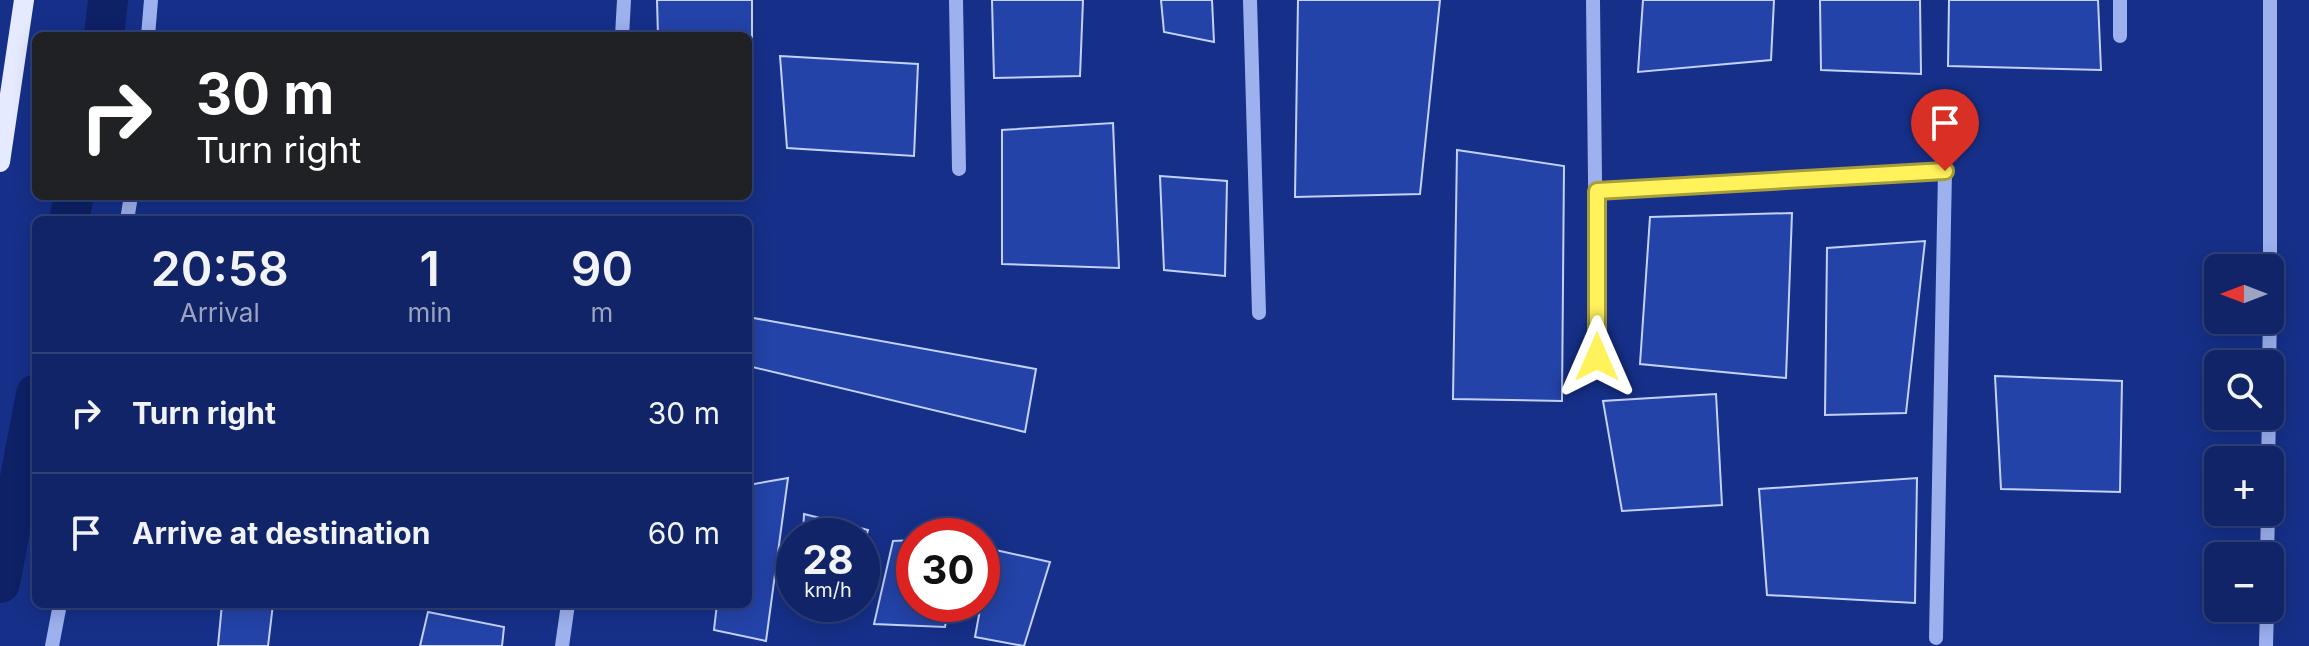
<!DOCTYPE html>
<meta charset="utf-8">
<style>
body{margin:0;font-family:Inter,sans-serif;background:#192c6d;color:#f1f3f6;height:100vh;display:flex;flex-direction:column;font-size:30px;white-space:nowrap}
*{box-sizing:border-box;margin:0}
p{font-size:26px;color:#9ca4c0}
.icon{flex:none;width:44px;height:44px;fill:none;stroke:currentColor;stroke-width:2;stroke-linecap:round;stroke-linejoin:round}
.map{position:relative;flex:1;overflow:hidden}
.details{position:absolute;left:32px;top:216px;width:720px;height:392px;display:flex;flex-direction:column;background:#102467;border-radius:12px;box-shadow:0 4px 20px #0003,0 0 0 2px #30417b}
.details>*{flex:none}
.hud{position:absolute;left:32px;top:32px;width:720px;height:168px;border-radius:12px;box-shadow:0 4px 20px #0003,0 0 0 2px #30417b;background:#202124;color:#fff;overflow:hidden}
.needle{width:52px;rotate:270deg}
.buttons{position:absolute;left:2204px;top:254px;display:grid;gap:16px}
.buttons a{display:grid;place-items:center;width:80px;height:80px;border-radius:12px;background:#102467;box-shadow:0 4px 20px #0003,0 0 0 2px #30417b;font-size:40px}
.speed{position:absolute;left:776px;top:518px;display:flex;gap:16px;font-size:40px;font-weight:700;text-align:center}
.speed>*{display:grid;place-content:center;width:104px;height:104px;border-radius:50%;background:#102467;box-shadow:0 4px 20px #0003,0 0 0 2px #30417b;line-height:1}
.speed small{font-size:20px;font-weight:400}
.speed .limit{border:12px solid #d22;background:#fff;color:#111}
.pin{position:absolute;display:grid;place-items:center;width:68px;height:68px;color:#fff;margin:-82px -34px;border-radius:50% 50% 50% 0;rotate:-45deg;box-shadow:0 0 8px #0007}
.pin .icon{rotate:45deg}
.me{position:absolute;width:88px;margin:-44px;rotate:0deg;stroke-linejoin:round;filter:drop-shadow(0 0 6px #0008)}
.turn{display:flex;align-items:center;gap:28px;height:168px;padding:0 32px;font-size:36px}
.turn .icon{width:104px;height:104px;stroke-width:2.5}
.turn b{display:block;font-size:56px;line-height:68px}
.eta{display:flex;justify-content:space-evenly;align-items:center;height:136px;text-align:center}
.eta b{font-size:48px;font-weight:600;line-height:56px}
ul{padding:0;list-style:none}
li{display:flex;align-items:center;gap:24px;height:120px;padding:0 32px;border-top:2px solid #30417b}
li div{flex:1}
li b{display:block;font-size:30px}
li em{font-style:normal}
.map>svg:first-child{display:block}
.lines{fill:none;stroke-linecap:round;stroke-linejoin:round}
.canal{stroke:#0e2166;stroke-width:40}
.building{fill:#2443a8;stroke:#c3d1fb;stroke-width:2}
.minor{stroke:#9db1ef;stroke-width:14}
.major{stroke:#e5eaff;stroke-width:20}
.route-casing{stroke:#a69d3b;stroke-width:20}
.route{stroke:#fff25b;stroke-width:14}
</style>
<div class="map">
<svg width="2309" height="646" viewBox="0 0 2309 646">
<rect width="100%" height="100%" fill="#163089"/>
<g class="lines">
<!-- canal -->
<g class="canal">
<polyline points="104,36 108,0"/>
<polyline points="69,220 74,196"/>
<polyline points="0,583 36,394"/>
</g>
</g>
<!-- building -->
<g class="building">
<polygon points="657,0 752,0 752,83 748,83 748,36 658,36"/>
<polygon points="992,0 1083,0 1080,76 994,78"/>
<polygon points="1161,0 1212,0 1214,42 1164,32"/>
<polygon points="1298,0 1440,0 1420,194 1295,197"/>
<polygon points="1643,0 1774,0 1771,60 1638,72"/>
<polygon points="1820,0 1920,0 1921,74 1821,70"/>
<polygon points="1949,0 2098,0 2101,70 1948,66"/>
<polygon points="780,56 918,64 914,156 787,148"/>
<polygon points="1113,123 1119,268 1002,264 1002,130"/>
<polygon points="1457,150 1564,166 1562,401 1453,399"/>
<polygon points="1160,176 1227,181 1225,276 1164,270"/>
<polygon points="1792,213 1786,378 1640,364 1650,217"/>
<polygon points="1925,241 1906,413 1825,415 1827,248"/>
<polygon points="748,317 1036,369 1025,432 748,366"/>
<polygon points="1995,376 2122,381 2120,492 2001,489"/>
<polygon points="1716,394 1722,505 1622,511 1603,401"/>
<polygon points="788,478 766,641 714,630 717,604 748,604 748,485"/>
<polygon points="1917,478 1915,603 1767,595 1759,489"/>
<polygon points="804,514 868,530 862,551 862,536 803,536"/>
<polygon points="914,540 914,604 949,604 945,627 874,624 893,541"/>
<polygon points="991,549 1050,562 1024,646 975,637"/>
<polygon points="222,604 273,604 268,646 218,646"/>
<polygon points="428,612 504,627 502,646 420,646"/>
</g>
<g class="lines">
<!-- minor -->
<g class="minor">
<polyline points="956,0 959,169"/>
<polyline points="1250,0 1259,313"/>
<polyline points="1593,0 1597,357"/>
<polyline points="2120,0 2120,36"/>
<polyline points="148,36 151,0"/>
<polyline points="622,36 624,0"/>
<polyline points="1597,191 1945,171 1936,638"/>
<polyline points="127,220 131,196"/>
<polyline points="2270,318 2270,0"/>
<polyline points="2269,364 2270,320"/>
<polyline points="2268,460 2269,416"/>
<polyline points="2267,556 2268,512"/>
<polyline points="52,646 60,604"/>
<polyline points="562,646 568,604"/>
<polyline points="2266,646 2267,608"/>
</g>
<!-- major -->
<polyline class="major" points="0,162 24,0"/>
</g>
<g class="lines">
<!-- route casing -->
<g class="route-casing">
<polyline id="route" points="1597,357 1597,191 1945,171"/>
</g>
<!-- route -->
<use href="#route" class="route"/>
</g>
</svg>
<div class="buttons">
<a><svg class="needle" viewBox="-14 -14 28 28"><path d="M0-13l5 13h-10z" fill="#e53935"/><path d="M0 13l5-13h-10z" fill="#9ca4c0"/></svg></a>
<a><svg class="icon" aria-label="search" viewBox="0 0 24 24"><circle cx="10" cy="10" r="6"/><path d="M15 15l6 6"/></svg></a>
<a>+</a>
<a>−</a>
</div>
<div class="speed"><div>28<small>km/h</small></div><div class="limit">30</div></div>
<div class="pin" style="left:1945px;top:171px;background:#d93025"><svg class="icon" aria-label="arrive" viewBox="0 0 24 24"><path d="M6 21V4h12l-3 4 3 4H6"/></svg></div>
<svg class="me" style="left:1597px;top:357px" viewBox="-20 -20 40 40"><path d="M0-17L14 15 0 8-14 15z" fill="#fff25b" stroke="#fff" stroke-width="4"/></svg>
<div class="hud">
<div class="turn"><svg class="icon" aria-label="right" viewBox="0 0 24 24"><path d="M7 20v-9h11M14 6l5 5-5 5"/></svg><div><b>30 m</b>Turn right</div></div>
</div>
<section class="details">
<div class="eta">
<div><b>20:58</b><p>Arrival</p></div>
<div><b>1</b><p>min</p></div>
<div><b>90</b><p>m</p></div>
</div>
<ul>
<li><svg class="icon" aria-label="right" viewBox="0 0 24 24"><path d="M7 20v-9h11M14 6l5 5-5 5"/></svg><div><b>Turn right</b></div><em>30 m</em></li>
<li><svg class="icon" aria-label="arrive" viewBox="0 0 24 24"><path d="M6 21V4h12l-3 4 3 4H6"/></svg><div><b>Arrive at destination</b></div><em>60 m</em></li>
</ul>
</section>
</div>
